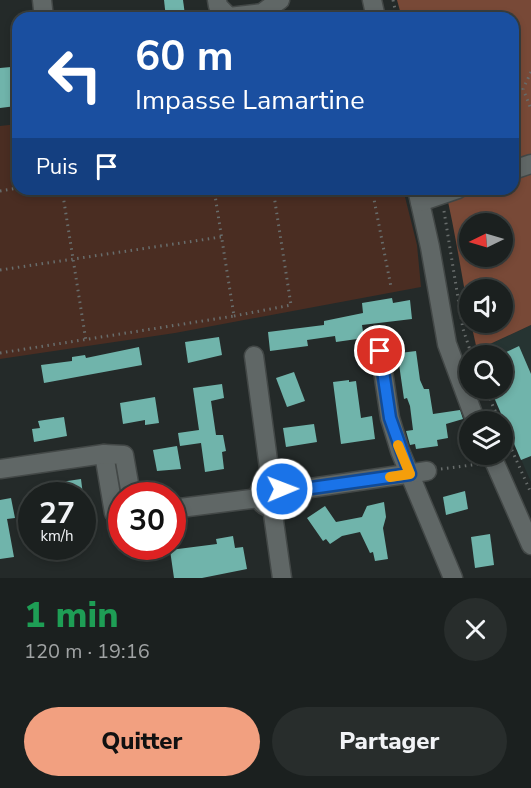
<!DOCTYPE html>
<html lang="fr">
<meta charset="utf-8">
<style>
body{margin:0;font-family:"Nunito Sans",sans-serif;background:#282d2c;color:#f1f3f6;height:100vh;display:flex;flex-direction:column;font-size:22px;white-space:nowrap}
*{box-sizing:border-box;margin:0}
p{font-size:20px;color:#a0a3a4}
.icon{flex:none;width:33px;height:33px;fill:none;stroke:currentColor;stroke-width:2;stroke-linecap:round;stroke-linejoin:round}
.map{position:relative;height:578px;overflow:hidden}
.panel{display:flex;flex-direction:column;background:#1b201f;flex:1}
.panel>*{flex:none}
.hud{position:absolute;left:12px;top:12px;width:507px;height:183px;border-radius:18px;box-shadow:0 3px 9px #0003,0 0 0 2px #393e3d;background:#1a4fa0;color:#fff;overflow:hidden}
.needle{width:39px;rotate:265deg}
.buttons{position:absolute;left:459px;top:213px;display:grid;gap:12px}
.buttons a{display:grid;place-items:center;width:54px;height:54px;border-radius:50%;background:#1b201f;box-shadow:0 3px 9px #0003,0 0 0 2px #393e3d;font-size:30px}
.speed{position:absolute;left:18px;top:482px;display:flex;gap:12px;font-size:30px;font-weight:700;text-align:center}
.speed>*{display:grid;place-content:center;width:78px;height:78px;border-radius:50%;background:#1b201f;box-shadow:0 3px 9px #0003,0 0 0 2px #393e3d;line-height:1}
.speed small{font-size:15px;font-weight:400}
.speed .limit{border:9px solid #d22;background:#fff;color:#111}
.pin{position:absolute;display:grid;place-items:center;width:51px;height:51px;color:#fff;margin:-26px;border:3px solid #fff;border-radius:50%;box-shadow:0 2px 6px #0007}
.me{position:absolute;width:66px;margin:-33px;rotate:89deg;stroke-linejoin:round;filter:drop-shadow(0 0 4px #0008)}
.turn{display:flex;align-items:center;gap:21px;height:126px;padding:0 24px;font-size:27px}
.turn .icon{width:78px;height:78px;stroke-width:2.5}
.turn b{display:block;font-size:42px;line-height:51px}
.then{display:flex;align-items:center;height:57px;padding:0 24px;background:#0003;gap:12px;font-size:22px}
.round{display:grid;place-items:center;flex:none;width:63px;height:63px;border-radius:32px;background:#282d2c}
.summary{display:flex;align-items:center;justify-content:space-between;height:102px;padding:0 24px}
h1{font-size:36px;font-weight:800;line-height:45px;color:#1e9e55}
.cta{display:flex;gap:12px;margin-top:auto;padding:12px 24px}
.cta a{flex:1;height:69px;border-radius:36px;background:#f2a080;color:#111;font-size:24px;font-weight:800;line-height:69px;text-align:center}
.cta a+a{background:#282d2c;color:#f1f3f6}
.map>svg:first-child{display:block}
.built{fill:#263432}
.green{fill:#4a2d22}
.forest{fill:#784937;fill-rule:evenodd}
.building{fill:#70b4ab}
.lines{fill:none;stroke-linecap:round;stroke-linejoin:round}
.minor-casing{stroke:#434847;stroke-width:21}
.path{stroke:#686d6c;stroke-width:3;stroke-dasharray:1.5 4.5;stroke-linecap:butt}
.minor{stroke:#606766;stroke-width:18}
.route-casing{stroke:#114b97;stroke-width:15}
.route{stroke:#1a73e8;stroke-width:10}
.slow{stroke:#f59e0b;stroke-width:10}
</style>
<div class="map">
<svg width="531" height="578" viewBox="0 0 531 578">
<rect width="100%" height="100%" fill="#242a29"/>
<!-- built -->
<polygon class="built" points="531,325 531,482 490,389 502,388 502,356 478,355 477,350"/>
<!-- green -->
<polygon class="green" points="18,124 18,189 403,189 417,245 421,287 175,333 0,359 0,126"/>
<!-- forest -->
<path class="forest" d="M397 0H531V325L477 350 471 323 502 322V290H470L469 314C461 272 455 230 445 189H513V18H402ZM470 224H502V256H470Z"/>
<!-- building -->
<g class="building">
<polygon points="164,0 183,0 185,15 166,18"/>
<polygon points="11,67 16,106 0,108 0,68"/>
<polygon points="392,298 393,303 410,300 412,319 362,325 364,338 336,342 335,336 307,340 308,346 270,351 268,332 324,325 324,321 363,313 362,303"/>
<polygon points="219,337 222,355 188,363 185,342"/>
<polygon points="519,346 531,374 531,456 521,460 490,388 502,388 502,354"/>
<polygon points="139,347 142,365 44,383 41,365 72,361 72,357 85,355 86,358"/>
<polygon points="416,351 420,380 424,389 429,389 433,414 460,410 463,419 446,424 448,438 437,440 438,446 416,449 415,444 410,445 406,431 413,430 410,406 407,398 404,399 399,364 401,364 400,353"/>
<polygon points="294,372 305,401 287,407 276,378"/>
<polygon points="349,380 349,382 356,381 361,418 372,416 375,439 341,444 333,382"/>
<polygon points="222,384 224,398 211,401 216,435 223,435 226,451 222,452 224,469 205,472 201,443 180,446 178,433 199,430 193,388"/>
<polygon points="155,397 159,423 145,425 145,420 123,424 120,403"/>
<polygon points="64,417 67,436 34,442 32,429 40,428 38,421"/>
<polygon points="314,424 317,442 286,447 283,428"/>
<polygon points="177,446 181,469 157,471 153,450"/>
<polygon points="81,479 83,495 49,495 47,484"/>
<polygon points="465,491 468,509 446,515 443,497"/>
<polygon points="11,498 15,518 7,519 14,557 0,559 0,500"/>
<polygon points="384,502 386,517 383,528 388,559 375,561 373,552 370,553 360,532 342,536 330,544 326,539 323,541 307,518 325,506 336,522 362,517 367,506"/>
<polygon points="490,534 494,565 475,568 471,537"/>
<polygon points="233,536 235,548 243,547 247,569 202,578 174,578 170,550 217,544 216,539"/>
</g>
<g class="lines">
<!-- minor casing -->
<g class="minor-casing">
<g id="minor">
<polyline points="42,0 44,18"/>
<polyline points="217,0 218,6 229,17 262,13 280,0"/>
<polyline points="372,0 376,18"/>
<polyline points="513,170 531,164"/>
<polyline points="417,189 430,247 447,344 476,422"/>
<polyline points="420,202 458,189"/>
<polyline points="380,351 390,418 400,451 453,578"/>
<polyline points="254,356 271,483"/>
<polyline points="104,454 114,513 122,513"/>
<polyline points="491,454 531,545"/>
<polyline points="0,469 104,454 124,455 131,495"/>
<circle cx="271" cy="495" r="12"/>
<polyline points="283,492 427,471"/>
<polyline points="272,507 282,578"/>
<polyline points="172,509 259,498"/>
</g>
</g>
<!-- path -->
<g class="path">
<polyline points="393,0 397,18"/>
<polyline points="531,72 523,89 531,109"/>
<polyline points="16,156 18,156"/>
<polyline points="62,189 86,341"/>
<polyline points="372,189 391,287"/>
<polyline points="0,191 18,188"/>
<polyline points="444,211 463,329 472,356"/>
<polyline points="0,270 221,237"/>
<polyline points="234,316 291,305 273,189"/>
<polyline points="0,353 234,316 214,189"/>
<polyline points="485,388 500,422"/>
<polyline points="502,428 531,493"/>
<polyline points="441,469 479,464"/>
</g>
<!-- minor -->
<use href="#minor" class="minor"/>
</g>
<g class="lines">
<!-- route casing -->
<g class="route-casing">
<polyline id="route" points="282,489 283,492 410,474 390,418 380,351"/>
</g>
<!-- route -->
<use href="#route" class="route"/>
<!-- slow -->
<polyline class="slow" points="390,477 410,474 398,445"/>
</g>
</svg>
<div class="buttons">
<a><svg class="needle" viewBox="-14 -14 28 28"><path d="M0-13l5 13h-10z" fill="#e53935"/><path d="M0 13l5-13h-10z" fill="#a0a3a4"/></svg></a>
<a><svg class="icon" aria-label="sound" viewBox="0 0 24 24"><path d="M4 9h4l5-4v14l-5-4H4zM17 9q2 3 0 6"/></svg></a>
<a><svg class="icon" aria-label="search" viewBox="0 0 24 24"><circle cx="10" cy="10" r="6"/><path d="M15 15l6 6"/></svg></a>
<a><svg class="icon" aria-label="layers" viewBox="0 0 24 24"><path d="M12 4l9 5-9 5-9-5zM3 14l9 5 9-5"/></svg></a>
</div>
<div class="speed"><div>27<small>km/h</small></div><div class="limit">30</div></div>
<div class="pin" style="left:380px;top:351px;background:#d93025"><svg class="icon" aria-label="arrive" viewBox="0 0 24 24"><path d="M6 21V4h12l-3 4 3 4H6"/></svg></div>
<svg class="me" style="left:282px;top:489px" viewBox="-20 -20 40 40"><circle r="17" fill="#1a73e8" stroke="#fff" stroke-width="3"/><path d="M0-11L8 9 0 5-8 9z" fill="#fff"/></svg>
<div class="hud">
<div class="turn"><svg class="icon" aria-label="left" viewBox="0 0 24 24"><path d="M17 20v-9H6M10 6l-5 5 5 5"/></svg><div><b>60 m</b>Impasse Lamartine</div></div>
<div class="then">Puis<svg class="icon" aria-label="arrive" viewBox="0 0 24 24"><path d="M6 21V4h12l-3 4 3 4H6"/></svg></div>
</div>
</div>
<section class="panel">
<div class="summary"><div><h1>1 min</h1><p>120 m · 19:16</p></div><a class="round"><svg class="icon" aria-label="close" viewBox="0 0 24 24"><path d="M6 6l12 12M18 6L6 18"/></svg></a></div>
<div class="cta"><a>Quitter</a><a>Partager</a></div>
</section>
